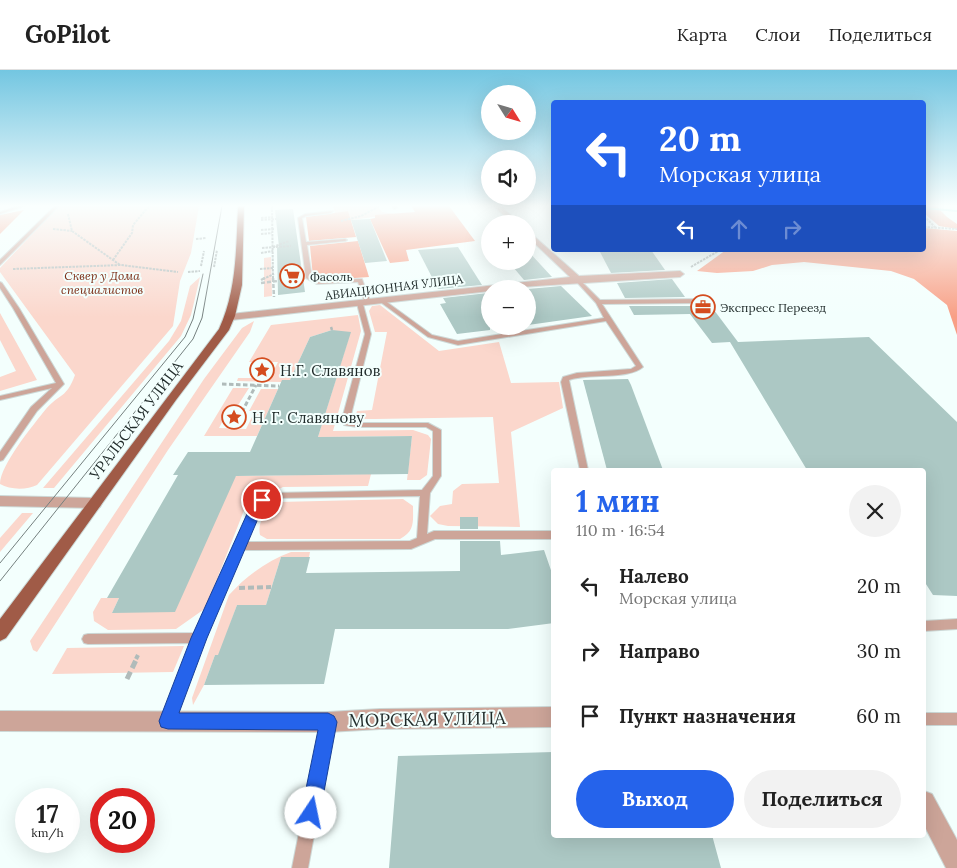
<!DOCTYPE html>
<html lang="ru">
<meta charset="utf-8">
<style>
body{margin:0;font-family:Lora,serif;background:#f2f2f2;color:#222;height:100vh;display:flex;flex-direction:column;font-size:19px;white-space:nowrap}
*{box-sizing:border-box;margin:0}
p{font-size:16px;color:#767676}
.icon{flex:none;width:28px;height:28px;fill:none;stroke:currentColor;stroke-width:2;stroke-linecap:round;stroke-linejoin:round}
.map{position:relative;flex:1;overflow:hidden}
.side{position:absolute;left:551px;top:398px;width:375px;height:370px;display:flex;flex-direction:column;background:#fff;border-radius:5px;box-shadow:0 5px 20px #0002}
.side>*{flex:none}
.banner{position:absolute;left:551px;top:30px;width:375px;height:152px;border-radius:5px;box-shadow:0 5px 20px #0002;background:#2563eb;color:#fff;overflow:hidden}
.needle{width:32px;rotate:127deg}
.buttons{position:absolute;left:481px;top:15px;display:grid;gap:10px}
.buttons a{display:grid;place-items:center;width:55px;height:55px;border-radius:50%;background:#fff;box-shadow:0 5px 20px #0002;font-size:25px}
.speed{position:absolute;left:15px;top:718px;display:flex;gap:10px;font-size:25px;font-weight:700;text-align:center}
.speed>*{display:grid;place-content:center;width:65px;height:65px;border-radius:50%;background:#fff;box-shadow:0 5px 20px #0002;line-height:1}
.speed small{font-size:12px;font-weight:400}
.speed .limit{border:8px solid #d22;background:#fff;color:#111}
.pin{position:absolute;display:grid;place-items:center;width:42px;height:42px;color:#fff;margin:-21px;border:2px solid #fff;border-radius:50%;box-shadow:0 1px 5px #0007}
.me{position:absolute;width:55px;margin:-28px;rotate:11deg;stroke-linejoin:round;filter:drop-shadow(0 0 4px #0008)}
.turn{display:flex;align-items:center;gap:18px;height:105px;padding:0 25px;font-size:22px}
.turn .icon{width:65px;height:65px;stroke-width:2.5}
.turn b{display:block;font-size:35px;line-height:42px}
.lanes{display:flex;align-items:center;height:48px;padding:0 25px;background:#0003;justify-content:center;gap:25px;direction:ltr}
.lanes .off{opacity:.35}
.round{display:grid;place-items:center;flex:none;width:52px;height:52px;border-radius:26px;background:#f2f2f2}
.overview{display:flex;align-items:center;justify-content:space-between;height:85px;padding:0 25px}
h1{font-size:30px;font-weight:800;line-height:38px;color:#2563eb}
.action{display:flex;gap:10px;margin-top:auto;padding:10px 25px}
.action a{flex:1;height:58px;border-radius:30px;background:#2563eb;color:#fff;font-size:20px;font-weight:800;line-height:58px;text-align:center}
.action a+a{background:#f2f2f2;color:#222}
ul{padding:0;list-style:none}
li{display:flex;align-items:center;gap:15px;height:65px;padding:0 25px}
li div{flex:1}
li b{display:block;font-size:19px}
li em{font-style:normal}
header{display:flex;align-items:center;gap:30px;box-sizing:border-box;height:70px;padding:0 25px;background:#fff;border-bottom:1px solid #e0e0e0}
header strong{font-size:24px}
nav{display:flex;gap:28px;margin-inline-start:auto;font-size:18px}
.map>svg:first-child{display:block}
.green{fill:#fbd7cc}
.forest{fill:#f89f85}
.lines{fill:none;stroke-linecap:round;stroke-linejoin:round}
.stream{fill:#64e1d6;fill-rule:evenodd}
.building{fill:#acc8c4}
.service-casing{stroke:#cdd9d7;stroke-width:2}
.minor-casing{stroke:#cdd9d7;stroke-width:2}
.primary-casing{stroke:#cdd9d7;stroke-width:2}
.path-far4{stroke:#b0bbba;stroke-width:2;stroke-dasharray:2.5 1;stroke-linecap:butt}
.path-far3{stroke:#b0bbba;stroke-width:2.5;stroke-dasharray:4 2;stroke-linecap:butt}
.path-far2{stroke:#b0bbba;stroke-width:3;stroke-dasharray:4.5 2.5;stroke-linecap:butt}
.path-far1{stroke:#b0bbba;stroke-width:4;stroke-dasharray:6 3;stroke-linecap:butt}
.path{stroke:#b0bbba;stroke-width:5;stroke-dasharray:8 4;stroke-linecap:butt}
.service{fill:#cda599;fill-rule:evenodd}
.minor{fill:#cda599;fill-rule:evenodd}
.primary{fill:#a05b47;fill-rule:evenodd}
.tram{stroke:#75807f;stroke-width:1}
.route{fill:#2563eb;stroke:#184099}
.labels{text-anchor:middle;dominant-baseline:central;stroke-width:4;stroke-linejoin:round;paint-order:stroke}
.far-park-label{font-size:12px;font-style:italic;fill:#7c2e16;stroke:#f3fffd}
.far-poi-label{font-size:12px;fill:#1f2a29;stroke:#f3fffd;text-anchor:start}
.far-street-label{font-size:12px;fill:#1f2a29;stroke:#f3fffd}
.poi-label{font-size:15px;fill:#1f2a29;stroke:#f3fffd;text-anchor:start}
.street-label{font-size:15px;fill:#1f2a29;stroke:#f3fffd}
.near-street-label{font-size:18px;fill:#1f2a29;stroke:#f3fffd}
</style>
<header>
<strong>GoPilot</strong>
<nav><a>Карта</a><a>Слои</a><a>Поделиться</a></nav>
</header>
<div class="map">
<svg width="957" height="798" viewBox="0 0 957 798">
<rect width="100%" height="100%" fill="#f3fffd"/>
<!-- green -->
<g class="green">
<path d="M59 136H199L191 183 180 211 173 256 37 415C27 420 10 420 0 414 0 395 34 354 46 339 60 323 66 329 75 305L0 202V198Z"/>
<polygon points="333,136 377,136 382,142 395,144 351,150 348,142 335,143"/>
<polygon points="271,187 272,226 264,227 264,188"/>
<polygon points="200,207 191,245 181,266 54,418 43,418 169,271 181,251 190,216"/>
<polygon points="380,235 439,281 499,272 511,313 559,312 563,338 511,362 520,457 448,456 438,454 430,446 440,436 452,434 453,421 462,414 499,413 493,347 375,349 365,349 356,344 357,341 372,340 387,262 375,262 369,241 372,236"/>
<polygon points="0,243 37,310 0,321 0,307 16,301 0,270"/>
<polygon points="358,245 361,261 333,361 413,360 428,365 431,369 427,405 420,410 407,410 412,366 318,367 349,267 332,260 310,267 290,310 281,312 237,311 238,308 270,308 278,292 249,292 271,255"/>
<polygon points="254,251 250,262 168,380 37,582 33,580 30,571 204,309 242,258"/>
<polygon points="233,318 249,318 235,340 228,341 219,358 246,359 255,341 249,341 261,319 278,319 257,366 204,366"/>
<polygon points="371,404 368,416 283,417 277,420 252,420 208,532 203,540 176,559 108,560 94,551 93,542 101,528 119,528 112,543 236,406"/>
<path d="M403 429 413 436C413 452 415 461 400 469H267L260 465C257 451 267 437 279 432Z"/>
<polygon points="22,443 33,443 0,482 0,468"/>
<path d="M291 482H310L309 487H281L266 535H237L219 585H215L204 615 193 635 192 628 229 525C246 506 267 491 291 482Z"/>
<polygon points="184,576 173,602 52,604 67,578"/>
</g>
<!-- forest -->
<g class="forest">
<polygon points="411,136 449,136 475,171 406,180 409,191 390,193 370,149 375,148 375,145 415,142"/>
<polygon points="924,136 936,136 947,147 957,154 957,159 939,156 924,143"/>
<polygon points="24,140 0,164 0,145"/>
<polygon points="348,141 356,167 309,171 306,147"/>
<polygon points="924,158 957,161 957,265 947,235 914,209 891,201 804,192 772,195 753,201 717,203 697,201 726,180 924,180"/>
<polygon points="358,171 369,207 326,210 313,207 310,176"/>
</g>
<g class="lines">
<!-- stream -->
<polygon class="stream" points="924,137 957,140 957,142 924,139"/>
</g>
<!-- building -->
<g class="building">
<polygon points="293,139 305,222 278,225 277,178 279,177 275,140"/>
<polygon points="370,149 387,191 365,193 351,150"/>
<polygon points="458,177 482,215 438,219 418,180"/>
<polygon points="599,180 651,180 665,200 611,203"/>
<polygon points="528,181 552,207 524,210 508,191 528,191"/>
<polygon points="672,209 685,227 625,228 617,213"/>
<polygon points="561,216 592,246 528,255 528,219"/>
<polygon points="488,223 490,227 490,260 457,264 440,234 446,233 443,228"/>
<polygon points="629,236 711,236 738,272 869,267 957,352 957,526 933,525 924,511 924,400 807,400 730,272 712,273 690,244 634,245"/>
<polygon points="332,260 351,262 318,367 412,366 408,404 236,406 175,542 112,543 119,528 107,528 178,405 173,405 188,382 250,382 282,310 290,310 310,267"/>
<polygon points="628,309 631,315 663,400 607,400 583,310"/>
<rect x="460" y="447" width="18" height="12"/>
<polygon points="460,471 500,471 501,485 544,480 554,509 554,553 508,559 335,559 324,614 204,615 215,585 218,585 237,535 266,535 281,487 310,487 306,503 460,501"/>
<polygon points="554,682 554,765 712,765 721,798 389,798 398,686"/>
</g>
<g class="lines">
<!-- service casing -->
<g class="service-casing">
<g id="service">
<polygon points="19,136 24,136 0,144 0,142"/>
<polygon points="55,136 59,136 0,195 0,190"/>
<polygon points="392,136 396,136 397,138 394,139"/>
<polygon points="333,141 331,143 306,146 302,148 306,172 345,169 347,170 345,171 307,175 312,207 318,210 362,209 371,233 370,234 365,233 358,212 317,214 306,208 298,148 305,144"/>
<path d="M577 207 600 230 702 229 705 231 702 233 602 234 643 297C628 310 590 303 569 310L588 400H580L561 312 563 307 577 303 631 299 636 296 606 251 458 275 428 267 379 231 384 230 432 265 458 271 604 248 596 233 574 209Z"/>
<polygon points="0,212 2,213 19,238 64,314 37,341 3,390 0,391 0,382 31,337 52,318 0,330 0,326 56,313 13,238 0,218"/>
<path d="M358 233 363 234 371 264 350 349 351 351 357 353H428L441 360V406L430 423 427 464 434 461H554V469H435L411 479 243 480 205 568 172 655 167 657 162 655 160 651 191 573 88 574 84 573 82 569 84 565 88 564 195 563 252 435 254 433 271 423 422 420 433 406V361L426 357H357L344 355 342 349 365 264 357 234ZM420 426 417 468 410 471 247 472 261 437 276 428Z"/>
<polygon points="957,549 957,559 924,561 924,551"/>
<rect x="924" y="643" width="33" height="12"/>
<polygon points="328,646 333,648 335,652 308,798 292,798 321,652 323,648"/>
</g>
</g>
<!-- minor casing -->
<g class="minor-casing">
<g id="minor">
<polygon points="494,136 501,136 520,154 513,154"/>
<polygon points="528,161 579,206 680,201 684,204 680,207 490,219 490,221 231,250 226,247 231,244 570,207 528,167"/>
<polygon points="0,426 95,428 100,429 102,433 100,437 95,438 0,436"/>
<polygon points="554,637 554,657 380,659 328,662 0,661 0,641 328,642 380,639"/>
<polygon points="924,721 932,724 957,770 957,798 946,798 924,755"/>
</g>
</g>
<!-- primary casing -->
<g class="primary-casing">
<path id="primary" d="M238 136H244L242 215 235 246 229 260 176 330 6 568 0 571V549L219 259C237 220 236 178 238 136Z"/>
</g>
<!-- path-far4 -->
<g class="path-far4">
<polyline points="272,136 273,209"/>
<polyline points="68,144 72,161 120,195"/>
<polyline points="924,146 936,158"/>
<polyline points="261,148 273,147"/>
<polyline points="261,150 276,149"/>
<polyline points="341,151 361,146 380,136"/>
<polyline points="924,157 957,159"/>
<polyline points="53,159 72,161"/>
<polyline points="261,160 274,159"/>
<polyline points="261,164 272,163"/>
<polyline points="196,169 206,168"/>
<polyline points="273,177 289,171"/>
<polyline points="262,178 291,176"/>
<polyline points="261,183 273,181"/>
<polyline points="113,190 132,163 133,155 149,136"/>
<polyline points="201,196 204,181"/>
<polyline points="214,197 217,180"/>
<polyline points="691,197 720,180"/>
<polyline points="13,199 121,195 178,202"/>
<polyline points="260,199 274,198"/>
<polyline points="188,202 200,201"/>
<polyline points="263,209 274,204"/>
</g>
<!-- path-far3 -->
<g class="path-far3">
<polyline points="273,208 274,227"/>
<polyline points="261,210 265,208"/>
<polyline points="261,213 278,211"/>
<polyline points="331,257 332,260"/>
</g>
<!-- path-far2 -->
<g class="path-far2">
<polyline points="222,314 279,316"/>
<polyline points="242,342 256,315"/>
</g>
<!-- path-far1 -->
<g class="path-far1">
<polyline points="239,518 271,517"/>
<polyline points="136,589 138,585"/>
</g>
<!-- path -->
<polyline class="path" points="127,609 137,588"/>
<!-- service -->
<use href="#service" class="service"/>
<!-- minor -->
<use href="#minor" class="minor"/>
<!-- primary -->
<use href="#primary" class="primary"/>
<!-- tram -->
<g class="tram">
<polyline points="0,493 185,267 193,249 203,204"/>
<polyline points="0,511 193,269 202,248 222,136"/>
</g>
</g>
<!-- sky -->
<linearGradient id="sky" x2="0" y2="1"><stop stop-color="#73c6e1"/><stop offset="0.55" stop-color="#fafffe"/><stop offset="1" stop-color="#fafffe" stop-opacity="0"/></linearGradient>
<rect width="957" height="247" fill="url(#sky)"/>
<!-- route -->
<polygon class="route" points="262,426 268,430 263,437 207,568 179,643 328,643 334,646 337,652 320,743 318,750 311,753 304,750 301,743 318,660 168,659 161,657 159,651 191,568 251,435 257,428"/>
<!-- icons -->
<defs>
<g id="supermarket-ring" transform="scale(1.25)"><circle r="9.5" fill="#f3fffd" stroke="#d44d1f" stroke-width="1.5"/><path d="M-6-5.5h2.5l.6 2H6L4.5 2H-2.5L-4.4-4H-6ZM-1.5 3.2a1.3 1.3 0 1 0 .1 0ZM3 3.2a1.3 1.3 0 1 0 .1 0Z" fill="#d44d1f"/></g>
<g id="office-ring" transform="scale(1.25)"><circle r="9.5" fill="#f3fffd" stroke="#d44d1f" stroke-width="1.5"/><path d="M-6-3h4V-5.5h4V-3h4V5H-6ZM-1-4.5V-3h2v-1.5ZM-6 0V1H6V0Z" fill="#d44d1f"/></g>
<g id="sight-ring" transform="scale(1.25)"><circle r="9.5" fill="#f3fffd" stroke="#d44d1f" stroke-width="1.5"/><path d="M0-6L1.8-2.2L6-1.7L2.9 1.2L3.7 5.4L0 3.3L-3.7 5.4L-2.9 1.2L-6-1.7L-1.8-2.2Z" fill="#d44d1f"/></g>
</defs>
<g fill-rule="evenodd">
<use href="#supermarket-ring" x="292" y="206"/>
<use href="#office-ring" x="703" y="237"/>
<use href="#sight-ring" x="262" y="300"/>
<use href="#sight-ring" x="234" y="347"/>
</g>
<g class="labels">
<!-- far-park labels -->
<g class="far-park-label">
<text x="102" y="205">Сквер у Дома<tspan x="102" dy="14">специалистов</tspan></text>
</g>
<!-- far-poi labels -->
<g class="far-poi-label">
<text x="310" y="206">Фасоль</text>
<text x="720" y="237">Экспресс Переезд</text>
</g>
<!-- far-street labels -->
<g class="far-street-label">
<text transform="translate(394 217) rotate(-7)">АВИАЦИОННАЯ УЛИЦА</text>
</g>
<!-- poi labels -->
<g class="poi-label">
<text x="280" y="300">Н.Г. Славянов</text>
<text x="252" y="347">Н. Г. Славянову</text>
</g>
<!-- street labels -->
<g class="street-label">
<text transform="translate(136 350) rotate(-53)">УРАЛЬСКАЯ УЛИЦА</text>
</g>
<!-- near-street labels -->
<g class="near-street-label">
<text transform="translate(427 649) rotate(-1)">МОРСКАЯ УЛИЦА</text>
</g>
</g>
</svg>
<div class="buttons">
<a><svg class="needle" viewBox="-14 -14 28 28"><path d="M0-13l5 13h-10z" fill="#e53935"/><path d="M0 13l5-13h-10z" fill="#767676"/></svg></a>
<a><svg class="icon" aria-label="sound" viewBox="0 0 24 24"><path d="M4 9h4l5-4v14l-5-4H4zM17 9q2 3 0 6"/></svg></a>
<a>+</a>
<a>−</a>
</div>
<div class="speed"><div>17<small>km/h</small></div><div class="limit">20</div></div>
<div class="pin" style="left:262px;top:430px;background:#d93025"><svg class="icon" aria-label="arrive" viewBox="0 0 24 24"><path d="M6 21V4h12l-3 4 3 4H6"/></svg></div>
<svg class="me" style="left:311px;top:743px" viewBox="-20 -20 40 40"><circle r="19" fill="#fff"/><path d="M0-13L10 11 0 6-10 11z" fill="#2563eb"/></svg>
<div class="banner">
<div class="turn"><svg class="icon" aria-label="left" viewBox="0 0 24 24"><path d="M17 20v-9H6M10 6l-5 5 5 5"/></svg><div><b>20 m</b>Морская улица</div></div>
<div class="lanes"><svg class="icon" aria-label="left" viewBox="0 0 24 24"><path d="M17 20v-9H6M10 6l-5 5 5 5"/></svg><svg class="icon off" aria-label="ahead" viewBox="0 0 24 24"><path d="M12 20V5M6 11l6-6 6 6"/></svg><svg class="icon off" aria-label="right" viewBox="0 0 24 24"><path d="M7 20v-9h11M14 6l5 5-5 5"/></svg></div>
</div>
<section class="side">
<div class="overview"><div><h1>1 мин</h1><p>110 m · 16:54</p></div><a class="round"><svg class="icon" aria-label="close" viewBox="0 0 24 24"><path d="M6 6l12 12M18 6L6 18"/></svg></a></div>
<ul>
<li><svg class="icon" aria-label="left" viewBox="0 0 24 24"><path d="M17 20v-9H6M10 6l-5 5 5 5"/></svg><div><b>Налево</b><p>Морская улица</p></div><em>20 m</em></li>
<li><svg class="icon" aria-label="right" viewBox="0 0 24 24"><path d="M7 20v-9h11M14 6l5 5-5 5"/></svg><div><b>Направо</b></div><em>30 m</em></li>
<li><svg class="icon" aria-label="arrive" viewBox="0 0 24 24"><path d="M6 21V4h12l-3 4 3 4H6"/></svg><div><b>Пункт назначения</b></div><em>60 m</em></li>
</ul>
<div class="action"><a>Выход</a><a>Поделиться</a></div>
</section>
</div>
